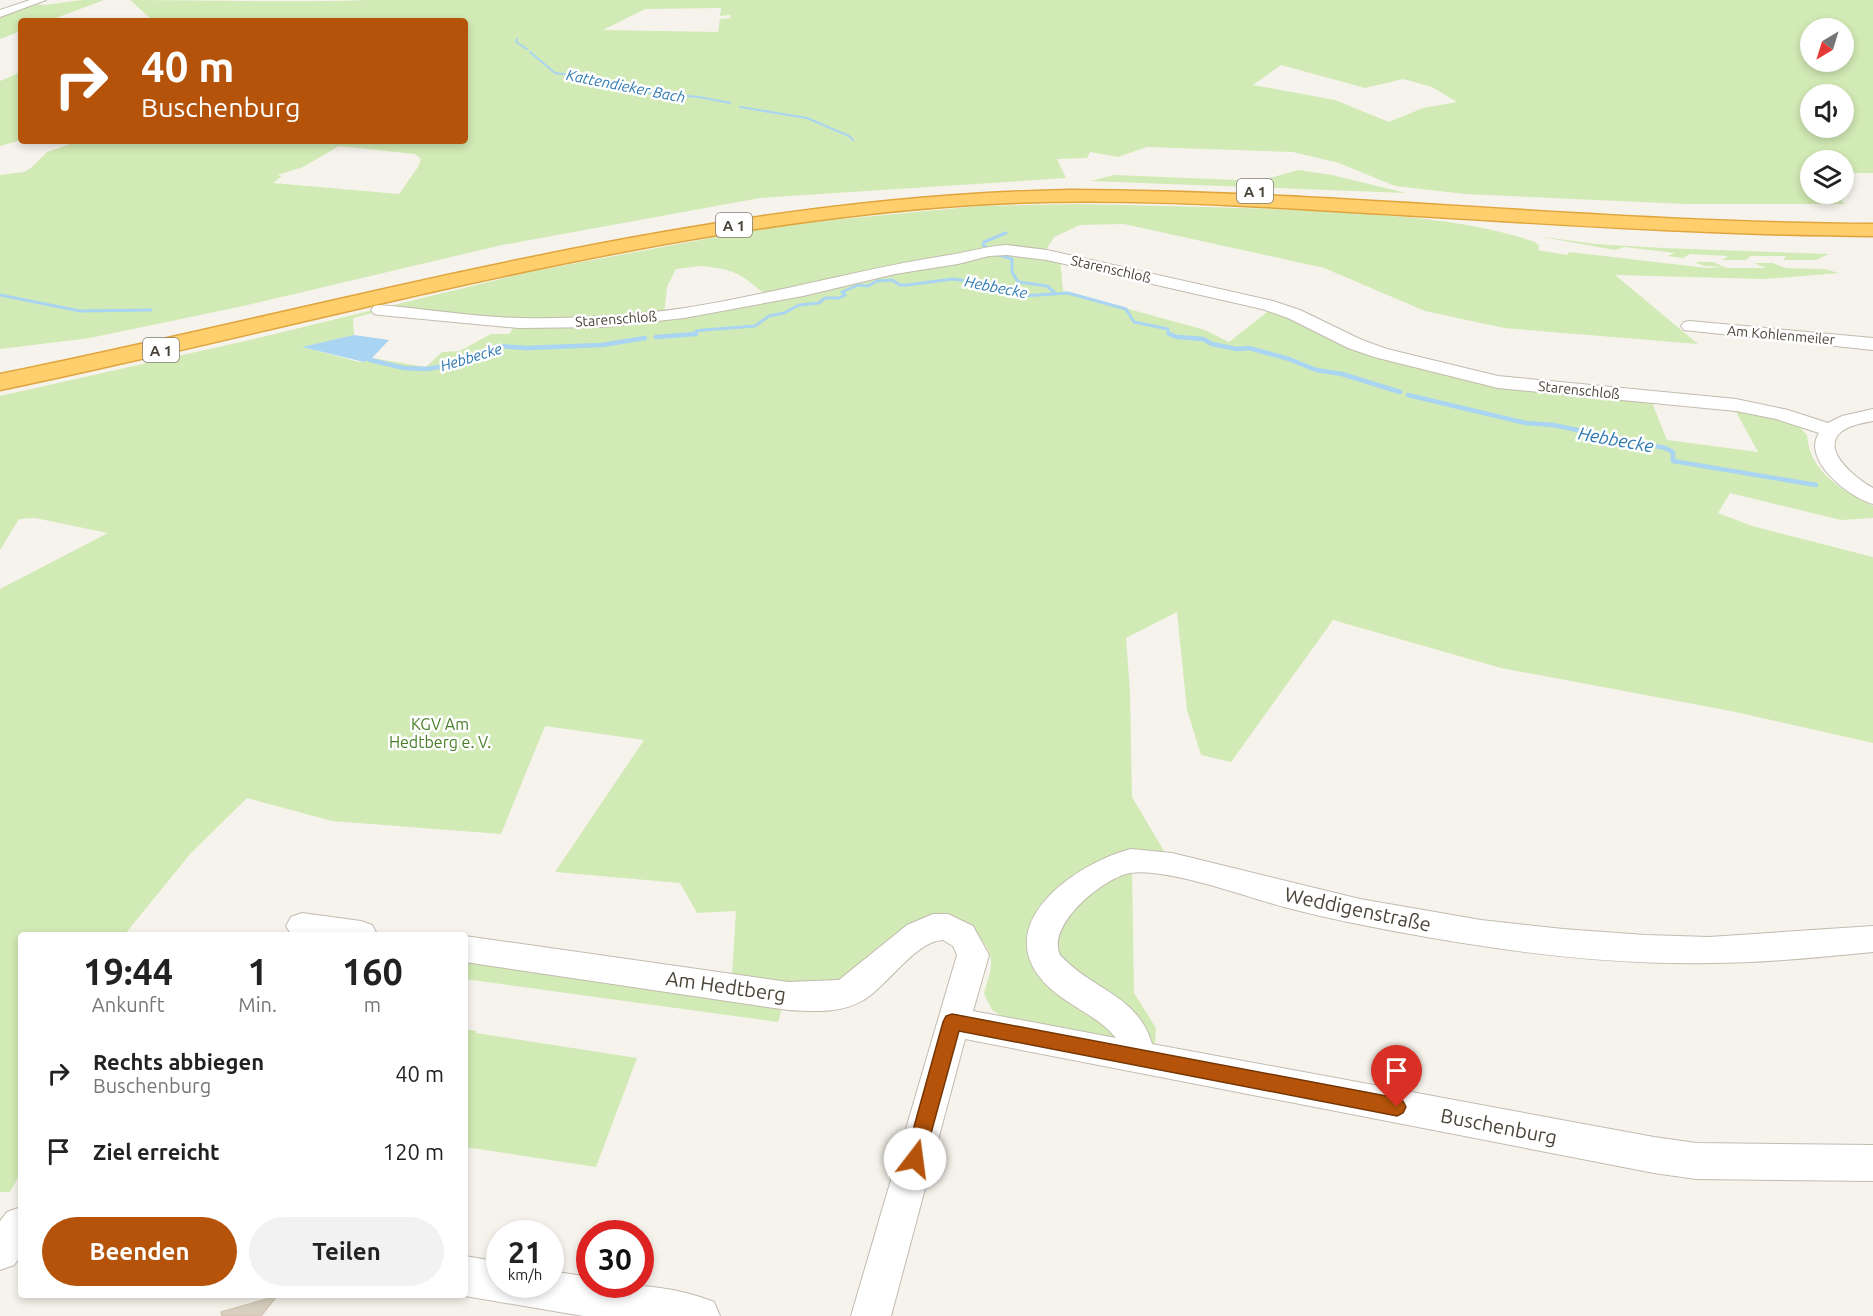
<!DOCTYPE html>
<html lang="de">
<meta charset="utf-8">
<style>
body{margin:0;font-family:Ubuntu,sans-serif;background:#f2f2f2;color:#222;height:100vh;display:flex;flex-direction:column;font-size:22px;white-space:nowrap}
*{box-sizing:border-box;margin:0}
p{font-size:20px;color:#767676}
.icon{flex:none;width:33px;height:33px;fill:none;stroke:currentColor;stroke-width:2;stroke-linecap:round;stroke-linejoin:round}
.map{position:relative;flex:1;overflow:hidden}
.sheet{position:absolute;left:18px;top:932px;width:450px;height:366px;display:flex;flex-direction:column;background:#fff;border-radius:6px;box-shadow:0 3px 9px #0003}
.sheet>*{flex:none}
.top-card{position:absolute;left:18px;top:18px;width:450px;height:126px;border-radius:6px;box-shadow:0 3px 9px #0003;background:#b45309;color:#fff;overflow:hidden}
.needle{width:39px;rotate:218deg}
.fabs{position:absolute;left:1800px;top:18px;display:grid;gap:12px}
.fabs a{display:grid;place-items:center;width:54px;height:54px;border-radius:50%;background:#fff;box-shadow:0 3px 9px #0003;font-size:30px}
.speed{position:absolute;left:486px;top:1220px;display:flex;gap:12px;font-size:30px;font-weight:700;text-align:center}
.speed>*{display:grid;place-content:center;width:78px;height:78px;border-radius:50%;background:#fff;box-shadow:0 3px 9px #0003;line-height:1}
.speed small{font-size:15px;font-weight:400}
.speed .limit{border:9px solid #d22;background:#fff;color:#111}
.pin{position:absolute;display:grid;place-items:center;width:51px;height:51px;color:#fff;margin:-62px -26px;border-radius:50% 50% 50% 0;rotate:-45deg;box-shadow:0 0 6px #0007}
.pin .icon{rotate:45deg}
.me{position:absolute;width:66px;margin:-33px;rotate:15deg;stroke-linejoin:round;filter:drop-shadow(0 0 4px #0008)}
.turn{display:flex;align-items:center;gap:21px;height:126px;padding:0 24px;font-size:27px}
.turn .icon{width:78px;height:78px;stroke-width:2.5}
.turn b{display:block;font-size:42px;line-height:51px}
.eta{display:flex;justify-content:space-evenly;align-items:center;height:102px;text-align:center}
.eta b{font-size:36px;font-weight:700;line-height:42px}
.primary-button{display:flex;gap:12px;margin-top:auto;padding:12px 24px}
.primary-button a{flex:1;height:69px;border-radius:36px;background:#b45309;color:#fff;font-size:24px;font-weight:700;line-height:69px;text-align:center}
.primary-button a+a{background:#f2f2f2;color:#222}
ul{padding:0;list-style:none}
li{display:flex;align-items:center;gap:18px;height:78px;padding:0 24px}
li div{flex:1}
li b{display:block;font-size:22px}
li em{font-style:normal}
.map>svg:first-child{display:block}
.green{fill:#d2eab5;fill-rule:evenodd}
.water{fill:#a9d4f2}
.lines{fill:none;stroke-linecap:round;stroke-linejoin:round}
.stream-far2{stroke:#a9d4f2;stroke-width:2}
.stream-far1{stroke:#a9d4f2;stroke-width:3}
.stream{stroke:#a9d4f2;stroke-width:4.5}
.building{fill:#d8cfc1;stroke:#d3c7b4;stroke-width:1.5}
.minor-casing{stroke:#c2bbae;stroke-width:2}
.highway-casing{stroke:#e0a43c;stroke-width:3}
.minor{fill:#fff;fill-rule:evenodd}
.highway{fill:#ffcf6e;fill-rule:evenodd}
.route{fill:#b45309;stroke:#753606;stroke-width:1.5}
.labels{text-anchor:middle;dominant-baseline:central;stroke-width:5;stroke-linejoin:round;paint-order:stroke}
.far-street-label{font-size:14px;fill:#4b4439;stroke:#fff}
.far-water-label{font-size:15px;font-style:italic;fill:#2e7ab2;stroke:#fff}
.shield{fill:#fff;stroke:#817c74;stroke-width:1.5}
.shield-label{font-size:15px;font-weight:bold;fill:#4b4439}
.park-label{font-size:16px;fill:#4a7f2a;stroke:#fff}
.water-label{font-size:18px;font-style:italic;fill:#2e7ab2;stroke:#fff}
.near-street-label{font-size:20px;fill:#4b4439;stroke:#fff}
</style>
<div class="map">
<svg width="1873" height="1316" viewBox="0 0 1873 1316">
<rect width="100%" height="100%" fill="#f6f3ec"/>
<!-- green -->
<g class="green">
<polygon points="82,0 104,0 48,21 21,21 21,31 0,39 0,15 32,4 46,5"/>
<path d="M130 0C209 0 288 3 367 0H1873V173H1844V160H1810V194H1833L1845 204H1686L1465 194 1395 186 1339 163 1293 152 1147 147 1118 157 1090 152 1087 158 1057 159 1066 178 760 198 502 245 243 306 90 338 0 349V175L24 172 31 168 47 152 79 141H465V21H142L150 18ZM721 8 720 16 730 15 731 18 720 19 718 32 603 30 645 9ZM1810 28H1844V62H1810ZM1281 65 1365 88 1403 79 1432 87 1457 102 1423 108 1389 122 1335 100 1253 85ZM1810 94H1844V128H1810ZM339 146 415 154 421 159 418 167 399 194 273 183 282 176 277 175 303 167Z"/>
<polygon points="21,72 21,140 0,146 0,81"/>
<polygon points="1298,170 1332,175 1406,193 1091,181 1114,175 1260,181"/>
<path d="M1076 204C1161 206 1247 207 1332 212 1401 216 1470 220 1535 242L1539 246 1538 250 1567 255 1569 252 1707 268 1725 267 1704 266 1694 262H1713L1727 268H1766L1754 263H1773L1786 268H1774L1824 269 1839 273 1765 279 1615 275 1698 344 1504 328 1425 311 1324 268 1124 224 1080 225 1054 237 1044 253 1060 259 1063 291 1205 330 1229 342 1271 309 1438 371 1651 400 1667 440 1758 452 1734 408 1794 422 1807 435C1809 472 1843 491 1873 506V518L1841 520 1730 493 1718 513 1752 526 1873 557V743L1731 711 1501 668 1333 620 1231 762 1201 755 1187 710 1177 612 1126 638 1130 692 1132 797 1164 851 1132 871 1134 993 1156 1028 1155 1044 1117 1043 1009 1021 992 1010 984 994C986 985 990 975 991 966 993 946 973 929 958 920L843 986 789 984 778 1022 465 979V956L732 975 736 911 697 913 680 883 555 872 644 740 545 726 501 834 332 821 247 798 191 853 125 934H21V1172L10 1192H0V589L108 533 35 518 19 519 0 550V396L258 338 529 272 780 225 979 206ZM701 266C735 269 741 274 767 296L664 315 667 287 676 269ZM380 311 517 323 509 334H491L460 351 442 352 426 367 372 358 364 362H359L303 347 354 335 353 318Z"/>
<polygon points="1537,236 1595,244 1663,248 1829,254 1816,260 1783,260 1786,256 1751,256 1746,260 1722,260 1728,256 1690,254 1683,258 1667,256 1675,253 1624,247 1615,250"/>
<polygon points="465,1029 476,1031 476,1033 637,1058 596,1167 465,1147"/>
</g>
<!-- water -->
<polygon class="water" points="354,335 389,340 370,360 364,362 302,347"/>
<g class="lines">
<!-- stream-far2 -->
<g class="stream-far2">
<polyline points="517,39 516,42 527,49"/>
<polyline points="530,52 555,73 594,78 614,87 641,92 699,97 730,103"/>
<polyline points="740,107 807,118 849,136 853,140"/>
</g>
<!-- stream-far1 -->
<g class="stream-far1">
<polyline points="988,248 983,245 984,242 1006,233"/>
<polyline points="996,254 1012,259 1012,272 1018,282 1047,286 1054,292"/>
<polyline points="0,295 80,311 151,310"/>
<polyline points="682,335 696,334 696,331 704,330 755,326 769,316 784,313 799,305 819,303 825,298 839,298 845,295 842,292 858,285 868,286 877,281 892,280 900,285 907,285 953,279 982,283 1023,296 1068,293 1126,309 1134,322 1168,329 1168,333 1173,335"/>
</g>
<!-- stream -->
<g class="stream">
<polyline points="1169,334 1177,337 1203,339 1212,344 1237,349 1249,348 1289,359 1316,370 1342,374 1400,392"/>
<polyline points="656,337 696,334"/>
<polyline points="370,360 404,368 427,369 449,365 497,346 527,348 602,345 645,338"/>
<polyline points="1408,395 1526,423 1553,425 1665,448 1673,452 1673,461 1816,485"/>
</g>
</g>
<!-- building -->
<polygon class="building" points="277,1296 261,1316 222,1316 221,1312"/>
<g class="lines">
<!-- minor casing -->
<g class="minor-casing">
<g id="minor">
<polygon points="30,0 46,0 0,17 0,10"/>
<path d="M1007 245 1047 250 1273 301 1300 310 1362 340 1387 349 1498 376 1736 399 1788 410 1828 423 1842 416 1873 409V421C1862 423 1850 425 1841 432 1819 451 1859 480 1873 488V504C1850 498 1801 460 1819 433L1776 419 1736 411 1498 388 1374 357 1348 348 1288 318 1262 309 1047 260 1007 255 989 256 958 264 895 274 803 296 684 318 604 327 519 328 380 315 374 314 371 310 374 306 380 305C427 309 474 317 521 318 576 319 631 316 685 308 774 294 860 269 949 255 969 252 987 246 1007 245Z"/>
<polygon points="1690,321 1873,338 1873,350 1684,330 1681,326 1684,322"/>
<path d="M1131 849 1172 853 1360 899 1481 920 1563 929 1645 935 1709 937 1873 926V952C1819 957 1765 963 1710 963 1606 965 1501 951 1399 932 1361 925 1322 917 1284 907 1247 897 1165 867 1130 873 1103 878 1046 925 1060 955 1092 990 1138 995 1152 1044L1654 1137 1696 1143 1873 1145V1181L1696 1179 1654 1173 965 1039 891 1316H851L957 955 953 946 943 940C915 941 887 987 862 1001 839 1014 813 1011 788 1010L465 962V936L788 982 839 980 907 925 933 914H948L973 926 989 955 973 1011 1116 1038C1095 1012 1058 1003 1038 975 996 917 1082 861 1131 849Z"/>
<polygon points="302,913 361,921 372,925 377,934 291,934 286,926 291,917"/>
<polygon points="21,1207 21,1256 14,1265 0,1270 0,1221 7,1212"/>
<path d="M465 1256 500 1262V1284H550V1271L590 1277V1284C630 1284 676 1286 714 1302L720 1316H583L465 1296 462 1294H465Z"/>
</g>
</g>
<!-- highway casing -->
<g class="highway-casing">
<path id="highway" d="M1070 190C1338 191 1605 223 1873 224V236C1698 235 1525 222 1351 212 1225 204 1097 197 971 205 641 227 322 323 0 390V374C355 302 706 196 1070 190Z"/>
</g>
<!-- minor -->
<use href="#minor" class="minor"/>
<!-- highway -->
<use href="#highway" class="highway"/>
</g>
<!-- route -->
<polygon class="route" points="952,1014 1397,1098 1403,1101 1406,1107 1403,1113 1397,1116 959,1031 924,1159 921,1165 915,1168 908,1165 905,1159 943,1022 946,1016"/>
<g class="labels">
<!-- far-street labels -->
<g class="far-street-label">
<text transform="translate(1111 269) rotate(13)">Starenschloß</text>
<text transform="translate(616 319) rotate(-4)">Starenschloß</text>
<text transform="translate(1781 335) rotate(5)">Am Kohlenmeiler</text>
<text transform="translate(1579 390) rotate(6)">Starenschloß</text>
</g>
<!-- far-water labels -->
<g class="far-water-label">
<text transform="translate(626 86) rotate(11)">Kattendieker Bach</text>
<text transform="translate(996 287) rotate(11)">Hebbecke</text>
<text transform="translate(471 357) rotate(-17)">Hebbecke</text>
</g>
<!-- shield labels -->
<g class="shield">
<rect x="1237" y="179" width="36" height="24" rx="4.5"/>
<rect x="716" y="213" width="36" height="24" rx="4.5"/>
<rect x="143" y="338" width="36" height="24" rx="4.5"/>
</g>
<g class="shield-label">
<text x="1255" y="191">A 1</text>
<text x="734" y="225">A 1</text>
<text x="161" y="350">A 1</text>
</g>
<!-- park labels -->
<g class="park-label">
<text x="440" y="724">KGV Am<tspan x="440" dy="18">Hedtberg e. V.</tspan></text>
</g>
<!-- water labels -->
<g class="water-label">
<text transform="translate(1616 439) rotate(10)">Hebbecke</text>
</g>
<!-- near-street labels -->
<g class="near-street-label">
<text transform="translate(1358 909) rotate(12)">Weddigenstraße</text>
<text transform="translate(726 986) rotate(8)">Am Hedtberg</text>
<text transform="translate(1499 1126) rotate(11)">Buschenburg</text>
</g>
</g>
</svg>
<div class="fabs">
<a><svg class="needle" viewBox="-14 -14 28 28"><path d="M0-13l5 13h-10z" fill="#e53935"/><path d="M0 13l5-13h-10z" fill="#767676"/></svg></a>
<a><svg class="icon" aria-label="sound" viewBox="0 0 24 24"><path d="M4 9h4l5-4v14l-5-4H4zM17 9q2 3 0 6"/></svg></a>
<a><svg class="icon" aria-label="layers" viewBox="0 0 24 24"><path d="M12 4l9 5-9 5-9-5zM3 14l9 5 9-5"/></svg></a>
</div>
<div class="speed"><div>21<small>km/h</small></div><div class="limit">30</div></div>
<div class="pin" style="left:1397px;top:1107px;background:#d93025"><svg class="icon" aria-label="arrive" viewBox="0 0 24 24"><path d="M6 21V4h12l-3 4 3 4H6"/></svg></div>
<svg class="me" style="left:915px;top:1159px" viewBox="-20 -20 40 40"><circle r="19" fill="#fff"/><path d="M0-13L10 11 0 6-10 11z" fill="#b45309"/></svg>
<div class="top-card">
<div class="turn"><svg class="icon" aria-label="right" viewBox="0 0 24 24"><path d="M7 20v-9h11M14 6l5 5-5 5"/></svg><div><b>40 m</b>Buschenburg</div></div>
</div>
<section class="sheet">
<div class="eta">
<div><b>19:44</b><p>Ankunft</p></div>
<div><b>1</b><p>Min.</p></div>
<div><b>160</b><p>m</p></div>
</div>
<ul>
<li><svg class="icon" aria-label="right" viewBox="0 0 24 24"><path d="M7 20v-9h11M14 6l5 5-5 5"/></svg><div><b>Rechts abbiegen</b><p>Buschenburg</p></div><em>40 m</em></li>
<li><svg class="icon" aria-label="arrive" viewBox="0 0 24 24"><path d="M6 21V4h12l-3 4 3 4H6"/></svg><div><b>Ziel erreicht</b></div><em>120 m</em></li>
</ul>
<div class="primary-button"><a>Beenden</a><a>Teilen</a></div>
</section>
</div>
